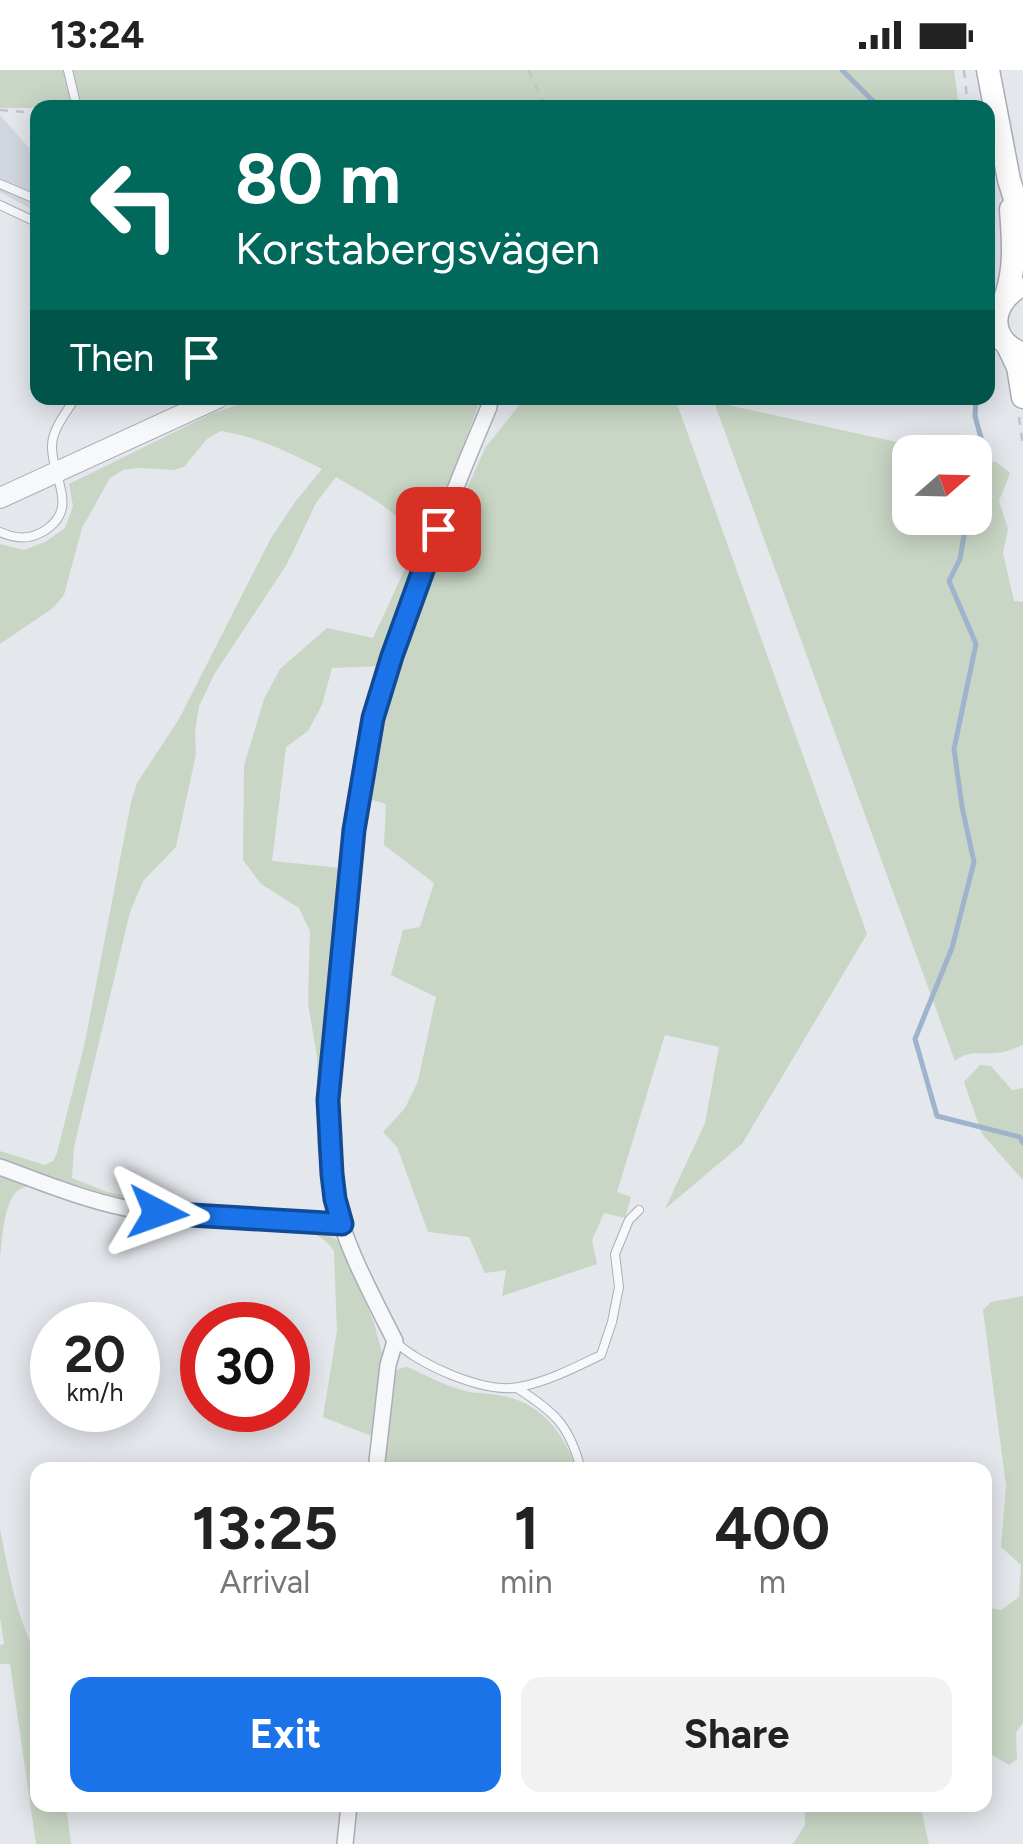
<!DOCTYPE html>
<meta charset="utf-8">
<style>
body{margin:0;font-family:Figtree,sans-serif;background:#f2f2f2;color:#222;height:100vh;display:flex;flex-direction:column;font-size:38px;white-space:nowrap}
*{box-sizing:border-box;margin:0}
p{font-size:32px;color:#767676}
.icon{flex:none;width:55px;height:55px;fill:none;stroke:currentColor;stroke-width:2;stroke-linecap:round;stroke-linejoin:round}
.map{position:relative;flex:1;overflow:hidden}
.side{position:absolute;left:30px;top:1392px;width:962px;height:350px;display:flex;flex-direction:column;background:#fff;border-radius:20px;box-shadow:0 5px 25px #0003}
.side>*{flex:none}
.hud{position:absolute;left:30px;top:30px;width:965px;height:305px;border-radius:20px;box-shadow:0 5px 25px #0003;background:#00695c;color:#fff;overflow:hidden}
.needle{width:65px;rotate:70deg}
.tools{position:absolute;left:892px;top:365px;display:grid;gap:20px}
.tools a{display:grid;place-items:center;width:100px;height:100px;border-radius:20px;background:#fff;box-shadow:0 5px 25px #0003;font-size:50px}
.speed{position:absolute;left:30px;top:1232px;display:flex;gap:20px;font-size:50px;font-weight:700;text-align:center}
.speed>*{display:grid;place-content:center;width:130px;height:130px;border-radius:50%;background:#fff;box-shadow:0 5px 25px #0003;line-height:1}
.speed small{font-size:25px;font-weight:400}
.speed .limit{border:15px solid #d22;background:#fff;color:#111}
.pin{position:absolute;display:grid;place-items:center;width:85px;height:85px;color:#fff;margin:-42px;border-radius:20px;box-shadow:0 5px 15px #0006}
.me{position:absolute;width:110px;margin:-55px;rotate:94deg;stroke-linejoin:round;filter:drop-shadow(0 0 8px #0008)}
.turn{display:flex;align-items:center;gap:35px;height:210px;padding:0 40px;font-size:45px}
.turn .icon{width:130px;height:130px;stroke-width:2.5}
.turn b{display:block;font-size:70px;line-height:85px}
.then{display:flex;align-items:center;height:95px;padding:0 40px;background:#0003;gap:20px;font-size:38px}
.eta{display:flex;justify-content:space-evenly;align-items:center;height:170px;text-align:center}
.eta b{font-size:60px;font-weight:700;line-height:70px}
.primary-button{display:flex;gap:20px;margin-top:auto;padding:20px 40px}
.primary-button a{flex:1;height:115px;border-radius:20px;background:#1a73e8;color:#fff;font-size:40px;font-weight:700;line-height:115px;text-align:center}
.primary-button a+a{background:#f2f2f2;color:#222}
.status{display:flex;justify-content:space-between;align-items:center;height:70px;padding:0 50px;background:#fff;direction:ltr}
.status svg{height:28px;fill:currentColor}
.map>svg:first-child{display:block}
.built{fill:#d2d6de}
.green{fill:#c9d6c5}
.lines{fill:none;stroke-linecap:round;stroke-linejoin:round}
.stream{stroke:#9fb4cc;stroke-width:5}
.service-casing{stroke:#a9aeb7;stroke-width:10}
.minor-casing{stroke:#a9aeb7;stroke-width:18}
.tertiary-casing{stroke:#a9aeb7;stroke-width:22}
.secondary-casing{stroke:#a9aeb7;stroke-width:25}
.path{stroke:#c2c5cb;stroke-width:2.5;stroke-dasharray:8 8;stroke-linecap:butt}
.service{stroke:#f7f8fa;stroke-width:8}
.minor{stroke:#f7f8fa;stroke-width:15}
.tertiary{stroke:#f7f8fa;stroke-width:20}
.secondary{stroke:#fff;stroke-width:22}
.route-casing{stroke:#114b97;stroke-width:25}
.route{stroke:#1a73e8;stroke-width:18}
</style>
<div class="status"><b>13:24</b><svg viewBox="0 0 49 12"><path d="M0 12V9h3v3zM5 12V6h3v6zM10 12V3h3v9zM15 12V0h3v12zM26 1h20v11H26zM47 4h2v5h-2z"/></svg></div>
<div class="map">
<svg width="1023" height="1774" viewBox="0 0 1023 1774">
<rect width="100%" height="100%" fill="#e4e7ec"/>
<!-- built -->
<polygon class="built" points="0,45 37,87 37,142 0,122"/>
<!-- green -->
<g class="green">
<polygon points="0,0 954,0 959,37 0,38"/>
<path d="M256 328H481L382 596 332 598 322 635 308 661 286 677 272 791 342 798 333 879 324 1031 329 1131 324 1121 317 1076V986L308 934 310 861 299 838 261 814 243 790 244 696 264 629 280 599 327 558 373 568 417 473C402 442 365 424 336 407L316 433 287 494 215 603 199 636 195 663 196 684 176 777 143 811 130 842 74 1077 72 1108 107 1122 160 1132 307 1145C242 1144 176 1142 112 1129 74 1121 36 1103 0 1091V1081L45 1095 53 1091 57 1083 85 972 131 732 137 713 179 649 271 468 295 432 322 399C288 382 258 367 221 361L207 369 184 397 174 400 139 398 123 400 110 408 82 458 64 525 53 538 0 574V474L24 480 45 472 65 458 73 436 69 414 211 344Z"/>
<polygon points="525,328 675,328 867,864 742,1074 665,1139 705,1053 719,977 665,965 617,1122 631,1127 625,1148 604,1143 592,1170 597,1194 502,1226 506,1200 485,1203 469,1167 428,1162 397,1077 383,1062 405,1038 418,1011 436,927 391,905 403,860 420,857 434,813 384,775 386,734 365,728 395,598 426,511 485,378"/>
<path d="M714 332 942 382H910V448H975V389L996 392 1010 403 999 431 1008 459 1003 483 1014 531 1023 532V975C1015 978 1006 982 997 983 981 985 969 979 955 991Z"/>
<polygon points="980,995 991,996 1012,1020 1023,1018 1023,1110 982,1064 964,1012"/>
<path d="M0 1101 50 1122C42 1120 33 1115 25 1117 3 1122 3 1167 0 1186Z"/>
<path d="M290 1157C310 1160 326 1160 342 1174L374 1253 383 1286 374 1367 323 1347 337 1261 334 1181C323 1164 309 1162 290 1157Z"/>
<polygon points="1023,1226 1023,1653 1016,1663 1017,1689 1009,1695 992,1685 985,1686 985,1537 1001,1540 1019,1527 1021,1495 1001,1477 1006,1416 983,1240 991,1232"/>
<path d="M407 1297C426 1305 445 1316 465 1321 478 1324 491 1323 503 1326 541 1333 566 1365 576 1400H383L392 1305 400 1298Z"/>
<path d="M0 1459C9 1503 16 1546 37 1586L38 1735H66L71 1774H36L10 1594H0V1575L4 1574 0 1547Z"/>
<polygon points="805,1735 920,1735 929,1774 793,1774 805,1755"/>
</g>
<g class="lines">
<!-- stream -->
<g class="stream">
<polyline points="842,0 880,38"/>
<polyline points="975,411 983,375 975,346 976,328"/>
<polyline points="967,448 960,489 949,511 976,574 954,679 962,737 974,792 952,878 915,969 937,1046 1020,1067 1023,1073"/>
</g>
<!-- service casing -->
<g class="service-casing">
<g id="service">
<polyline points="68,0 77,38"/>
<polyline points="0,114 38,130"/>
<polyline points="0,135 38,153"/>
<polyline points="36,220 38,225"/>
<path d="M0 462C16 469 29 470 44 461 81 438 51 407 52 376 52 359 67 342 75 328"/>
<path d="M395 1271C418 1295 486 1324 519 1317 547 1312 576 1297 601 1285L612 1252 619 1217 615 1184 629 1150 639 1140"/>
<path d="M517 1318C555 1342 570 1356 581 1400"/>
</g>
</g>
<!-- minor casing -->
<g class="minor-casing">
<g id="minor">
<path d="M0 1097C41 1112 82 1129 125 1138 196 1152 271 1150 342 1154"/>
<path d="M376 1400 388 1295 395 1271C374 1229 342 1171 334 1125 329 1094 329 1062 328 1030 340 904 347 776 373 652 381 615 395 579 408 543 433 474 460 405 489 337V328"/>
<polyline points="345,1774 349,1735"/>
</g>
</g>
<!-- tertiary casing -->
<g class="tertiary-casing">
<polyline id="tertiary" points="0,428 218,328"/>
</g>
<!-- secondary casing -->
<g class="secondary-casing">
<g id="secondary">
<polyline points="988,0 1009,110 1023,154"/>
<path d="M1017 218C988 237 989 271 1023 284"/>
<path d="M1006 226C1016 196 1013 170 1011 139"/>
<polyline points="1008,276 1018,297 1023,327"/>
</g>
</g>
<!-- path -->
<g class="path">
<polyline points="528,0 547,38"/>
<polyline points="964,0 968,38"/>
<polyline points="0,40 38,43"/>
<polyline points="988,133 992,157"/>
<polyline points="1019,347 1023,377"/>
</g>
<!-- service -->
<use href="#service" class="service"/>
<!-- minor -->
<use href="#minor" class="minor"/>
<!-- tertiary -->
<use href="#tertiary" class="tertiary"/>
<!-- secondary -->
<use href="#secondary" class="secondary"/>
</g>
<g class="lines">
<!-- route casing -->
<g class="route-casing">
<polyline id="route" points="158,1143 342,1154 335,1129 332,1104 328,1030 354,760 373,648 392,586 438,459"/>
</g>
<!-- route -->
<use href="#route" class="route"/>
</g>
</svg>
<div class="tools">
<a><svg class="needle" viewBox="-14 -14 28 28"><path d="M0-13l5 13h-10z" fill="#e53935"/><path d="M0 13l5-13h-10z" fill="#767676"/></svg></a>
</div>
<div class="speed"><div>20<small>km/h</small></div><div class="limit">30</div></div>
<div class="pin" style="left:438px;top:459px;background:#d93025"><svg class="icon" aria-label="arrive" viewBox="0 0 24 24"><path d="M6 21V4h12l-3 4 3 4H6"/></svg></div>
<svg class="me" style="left:158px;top:1143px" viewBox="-20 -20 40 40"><path d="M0-17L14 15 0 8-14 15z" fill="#1a73e8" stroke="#fff" stroke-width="4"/></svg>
<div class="hud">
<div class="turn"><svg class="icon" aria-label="left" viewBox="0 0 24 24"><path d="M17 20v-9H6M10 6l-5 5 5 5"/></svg><div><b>80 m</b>Korstabergsvägen</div></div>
<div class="then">Then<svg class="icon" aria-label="arrive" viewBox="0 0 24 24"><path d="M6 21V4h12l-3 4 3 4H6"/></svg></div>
</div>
<section class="side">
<div class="eta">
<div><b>13:25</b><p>Arrival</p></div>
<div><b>1</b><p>min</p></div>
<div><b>400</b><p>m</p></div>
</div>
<div class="primary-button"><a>Exit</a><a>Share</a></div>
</section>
</div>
